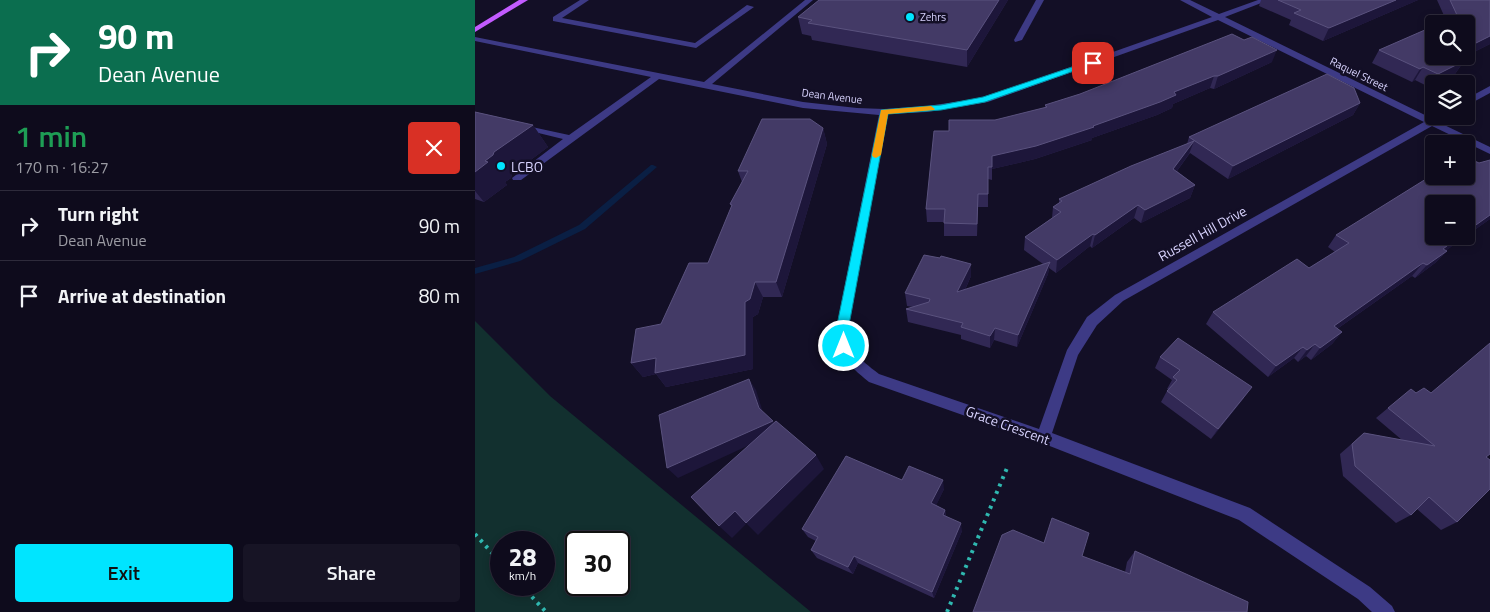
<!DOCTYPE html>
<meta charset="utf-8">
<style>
body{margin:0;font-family:"Titillium Web",sans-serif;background:#171425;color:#f1f3f6;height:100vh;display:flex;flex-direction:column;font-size:19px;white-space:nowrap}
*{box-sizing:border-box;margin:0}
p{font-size:16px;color:#9b9ba3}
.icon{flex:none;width:28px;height:28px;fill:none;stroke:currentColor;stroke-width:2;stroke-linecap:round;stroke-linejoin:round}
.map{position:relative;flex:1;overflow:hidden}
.drawer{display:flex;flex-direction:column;background:#0e0b1c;width:475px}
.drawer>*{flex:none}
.guide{background:#0b6e4f;color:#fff;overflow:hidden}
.controls{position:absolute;left:950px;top:15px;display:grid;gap:10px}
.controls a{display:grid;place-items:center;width:50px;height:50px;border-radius:5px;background:#0e0b1c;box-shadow:0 2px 8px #0003,0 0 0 1px #2e2b3b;font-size:25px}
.speed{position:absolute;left:15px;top:531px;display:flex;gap:10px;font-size:25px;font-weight:700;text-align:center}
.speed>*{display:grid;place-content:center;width:65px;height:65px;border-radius:50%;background:#0e0b1c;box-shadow:0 2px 8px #0003,0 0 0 1px #2e2b3b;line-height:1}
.speed small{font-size:12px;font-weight:400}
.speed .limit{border:2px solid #111;border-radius:8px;background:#fff;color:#111}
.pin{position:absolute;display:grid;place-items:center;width:42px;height:42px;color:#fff;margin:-21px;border-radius:10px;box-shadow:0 2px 8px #0006}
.me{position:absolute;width:55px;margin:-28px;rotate:0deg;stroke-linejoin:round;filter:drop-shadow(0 0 4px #0008)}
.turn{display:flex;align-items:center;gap:18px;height:105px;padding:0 15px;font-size:22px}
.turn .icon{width:65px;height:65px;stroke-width:2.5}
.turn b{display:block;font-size:35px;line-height:42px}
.round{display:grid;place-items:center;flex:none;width:52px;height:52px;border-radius:5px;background:#171425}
.headline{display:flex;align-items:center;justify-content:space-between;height:85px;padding:0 15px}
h1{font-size:30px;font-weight:600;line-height:38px;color:#1e9e55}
.primary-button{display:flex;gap:10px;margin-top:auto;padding:10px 15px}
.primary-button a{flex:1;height:58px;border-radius:5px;background:#00e5ff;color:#111;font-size:20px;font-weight:600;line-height:58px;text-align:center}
.primary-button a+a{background:#171425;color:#f1f3f6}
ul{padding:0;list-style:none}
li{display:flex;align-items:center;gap:15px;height:70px;padding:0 15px;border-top:1px solid #2e2b3b}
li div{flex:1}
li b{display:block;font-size:19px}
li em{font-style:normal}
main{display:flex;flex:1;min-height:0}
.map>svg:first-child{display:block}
.green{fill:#12302f;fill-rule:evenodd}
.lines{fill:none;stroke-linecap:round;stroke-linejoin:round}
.stream{fill:#0a1f44;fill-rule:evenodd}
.path{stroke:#2fb8b0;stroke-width:4;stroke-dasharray:3 5;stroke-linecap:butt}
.minor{fill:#3d3a85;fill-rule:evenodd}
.major{fill:#c25bff;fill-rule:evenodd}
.wall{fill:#312854}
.shaded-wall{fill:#1d163a}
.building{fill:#433a66;stroke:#5a527e}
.route{fill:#00e5ff;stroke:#0095a6}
.slow{fill:#f59e0b}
.poi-dot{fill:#00e5ff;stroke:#130f26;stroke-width:2}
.labels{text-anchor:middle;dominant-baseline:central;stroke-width:5;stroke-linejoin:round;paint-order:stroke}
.far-poi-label{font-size:11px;fill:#d9d4ff;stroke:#130f26;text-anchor:start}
.far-street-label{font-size:11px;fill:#d9d4ff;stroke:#130f26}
.poi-label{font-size:14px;fill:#d9d4ff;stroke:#130f26;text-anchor:start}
.street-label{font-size:14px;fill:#d9d4ff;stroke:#130f26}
</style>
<main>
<section class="drawer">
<div class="guide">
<div class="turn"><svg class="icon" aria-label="right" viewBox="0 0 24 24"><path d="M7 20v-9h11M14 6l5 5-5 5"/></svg><div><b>90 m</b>Dean Avenue</div></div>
</div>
<div class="headline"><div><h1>1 min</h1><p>170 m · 16:27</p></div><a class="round" style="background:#d93025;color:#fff"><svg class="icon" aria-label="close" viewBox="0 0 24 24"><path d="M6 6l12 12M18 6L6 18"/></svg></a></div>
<ul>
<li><svg class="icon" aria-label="right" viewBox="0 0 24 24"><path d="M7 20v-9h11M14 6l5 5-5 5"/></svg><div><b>Turn right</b><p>Dean Avenue</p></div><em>90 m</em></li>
<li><svg class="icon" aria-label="arrive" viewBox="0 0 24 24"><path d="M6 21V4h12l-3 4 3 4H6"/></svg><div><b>Arrive at destination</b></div><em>80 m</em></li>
</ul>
<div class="primary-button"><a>Exit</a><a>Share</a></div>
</section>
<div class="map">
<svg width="1015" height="612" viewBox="0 0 1015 612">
<rect width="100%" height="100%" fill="#130f26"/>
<!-- green -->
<path class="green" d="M0 321 75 396 336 612H0ZM26 542H69V585H26ZM101 542H144V585H101Z"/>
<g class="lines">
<!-- stream -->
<polygon class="stream" points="176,165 178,165 182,167 110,229 45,261 0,274 0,268 39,257 104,225"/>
<!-- path -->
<g class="path">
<polyline points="0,534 26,563"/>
<polyline points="46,585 71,612"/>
<polyline points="472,612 532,468"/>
</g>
<!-- minor -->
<g class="minor">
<polygon points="105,0 114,0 87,18 220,43 272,5 279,7 221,48 78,21 78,17"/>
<path d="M330 0H338L237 84 328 102 382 108 409 109 452 106 508 98 737 17 705 0H715L744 14 783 0H794L750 17 956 118 960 116H971L963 122 1015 147V154L957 126 648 301 622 325 603 355 577 433 775 508 895 587 917 606 920 612H897L883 599 764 520 567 443 394 382C372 364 363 355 362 325L404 115 328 108 184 79 46 180H38L37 178 88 139 43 128V124L94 135 176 77 0 41V37L229 82ZM743 20 949 122 640 295 612 317 592 350 564 429 404 374C383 358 376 352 374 325L413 114 452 112 513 102Z"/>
<polygon points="561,0 569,0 547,40 540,42 539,40"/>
<polygon points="1015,86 1015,93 991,106 991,99"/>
</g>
<!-- major -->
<polygon class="major" points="44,0 53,0 0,32 0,27"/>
</g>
<!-- wall -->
<g class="wall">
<polygon points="344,0 533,0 492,67 337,40 336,36 327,34 323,17"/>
<polygon points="786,0 943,0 848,41 814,25 816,20 784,6"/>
<polygon points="962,0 1015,0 1015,44 991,56 991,24 971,20"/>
<polygon points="904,50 959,56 991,56 985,59 989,61 980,74 954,87 940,80 937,82 897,63"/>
<polygon points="797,62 739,89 735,88 698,104 697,108 682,115 617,138 617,140 560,159 517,169 517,180 513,179 513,207 503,207 502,236 469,236 469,222 452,222 451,209 474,131 570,108 570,105"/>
<polygon points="885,103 878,115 753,179 715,153 702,171 720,185 715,198 666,223 659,218 617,248 615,246 581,273 574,268 573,274 542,347 519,340 515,348 486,339 486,335 433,322 431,309 438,307 432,306 430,293 496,276 490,290 568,264 549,250 550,237 577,218 578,207 584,203 584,199 712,144 714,137"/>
<polygon points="0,112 58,125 73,147 37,174 36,178 30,182 32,185 9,202 0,199"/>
<polygon points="348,128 352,144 307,297 288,297 283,314 278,317 278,369 191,387 181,374 168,377 156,363 233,263 257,207 255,204 267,182 263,171"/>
<polygon points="1015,160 1015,219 991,236 959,236 991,236 971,250 972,251 960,263 940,278 937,276 862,329 867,332 857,344 836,360 831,356 823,362 819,358 793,377 731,324 738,312 834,268 860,252 853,247 861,235 1004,163"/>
<polygon points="685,357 769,398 736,439 686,402 692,391 694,389 692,389 697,380 680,368"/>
<polygon points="913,408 1011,457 982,522 966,530 942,509 936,515 921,523 868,476 865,454 889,433 927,440 901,418"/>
<polygon points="427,480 469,489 461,505 470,510 471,516 487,531 459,598 383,563 378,574 342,558 336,550 341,541 333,537 327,529"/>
<polygon points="569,543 607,556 650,572 652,562 660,551 772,612 498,612"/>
</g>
<!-- shaded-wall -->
<g class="shaded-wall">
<polygon points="524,0 533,0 492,67 492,50"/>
<polygon points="921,0 943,0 848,41 854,28"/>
<polygon points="1015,36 1015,44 991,56 991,48"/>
<polygon points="802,50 797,62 739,89 743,76"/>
<polygon points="975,56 991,56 967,68"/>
<polygon points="989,61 980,74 954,87 963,74"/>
<polygon points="948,67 940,80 937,82 945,69"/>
<polygon points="739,76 735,88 698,104 697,108 682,115 617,138 617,140 560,159 517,169 517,156 618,126"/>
<polygon points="885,103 878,115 753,179 758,166"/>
<polygon points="58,125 73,147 37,174 36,178 30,182 32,185 9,202 0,191 0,172 19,152"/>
<polygon points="348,128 352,144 307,297 301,282"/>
<polygon points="719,141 714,154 694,182 698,169"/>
<polygon points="720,185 715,198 666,223 670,210"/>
<polygon points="663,205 659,218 617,248 620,235"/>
<polygon points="1015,215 1015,219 991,236 991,232"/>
<polygon points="618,234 615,246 581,273 582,260"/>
<polygon points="985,236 991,236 964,256 968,249"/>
<polygon points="972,251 960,263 940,278 952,265"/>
<polygon points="575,262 573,274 542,347 543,335"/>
<polygon points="948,263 937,276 849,338 859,326"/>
<polygon points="496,264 496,276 483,305 482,292"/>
<polygon points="280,282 288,297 283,314 278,317 278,369 191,387 181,374 168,377 156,363"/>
<polygon points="520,328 519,340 515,348 515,336"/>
<polygon points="867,332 857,344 836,360 845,348"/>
<polygon points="840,344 831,356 823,362 832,350"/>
<polygon points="828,347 819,358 793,377 801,366"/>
<polygon points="274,379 281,390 290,419 284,408"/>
<polygon points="777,387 769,398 736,439 743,429"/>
<polygon points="298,421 305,431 203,478 192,468"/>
<polygon points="341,455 349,469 283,535 271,523"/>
<polygon points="468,480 469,489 458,512 456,503"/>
<polygon points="470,510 471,518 468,515"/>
<polygon points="260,511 271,524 257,538 244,526"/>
<polygon points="486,523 487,531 459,598 457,592"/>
<polygon points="379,556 383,563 378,574 373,567"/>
</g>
<!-- building -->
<g class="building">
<polygon points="344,0 524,0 492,50 333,23 337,20 323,17"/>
<polygon points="803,0 921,0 854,28 819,13 826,10"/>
<polygon points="975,0 1015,0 1015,36 991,48 991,24 963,24 982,15"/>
<polygon points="959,26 959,56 978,56 989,61 963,74 948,67 945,69 904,50"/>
<polygon points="757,34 769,40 777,37 802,50 743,76 739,76 699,92 701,95 685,102 618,126 619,127 561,146 517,156 517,167 513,167 513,194 503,194 502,224 469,223 470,209 451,209 459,131 474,131 474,120 520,120 572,107 570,105 605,94"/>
<polygon points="852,74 879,88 885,103 758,166 714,137"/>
<polygon points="0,112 58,125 19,152 18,155 10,161 13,162 0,172"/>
<polygon points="287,119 335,119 348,128 301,282 280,282 275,299 270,302 270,355 180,373 181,358 156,363 161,329 186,324 214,263 233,263 257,205 255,204 273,171 263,171"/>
<polygon points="719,141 698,169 720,185 670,210 663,205 620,235 618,234 582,260 550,237 586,212 578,207 587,201 584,199 656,166"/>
<polygon points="991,157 1004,163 1015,160 1015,215 991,232 991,204 959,204 959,236 985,236 968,249 972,251 952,265 948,263 859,326 867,332 845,348 840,344 832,350 828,347 801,366 738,312 822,259 834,268 874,243 861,235 959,174 959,176 991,176"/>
<polygon points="449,255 465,258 466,256 496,264 482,292 575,262 543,335 520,328 515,336 486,327 488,323 431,309 454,302 455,299 430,293"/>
<polygon points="703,338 777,387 743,429 692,391 702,380 698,377 705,370 685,357"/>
<polygon points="1015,343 1015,454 1011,457 1015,460 1015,489 982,522 954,497 936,515 880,466 877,444 889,433 960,446 913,408 936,389 941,393 949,388 956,393"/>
<polygon points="274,379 284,408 298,421 192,468 184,415"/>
<polygon points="301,421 341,455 271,523 260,511 244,526 216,497"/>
<polygon points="371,456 427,480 434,466 468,480 456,503 470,510 468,515 486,523 457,592 379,556 373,567 336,550 343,537 327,529"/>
<polygon points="577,518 614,533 607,556 655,574 660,551 773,602 772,612 498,612 527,535 538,530 569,543"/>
</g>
<!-- route -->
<polygon class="route" points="615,61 622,63 510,102 466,110 413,114 374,325 375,346 373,350 365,350 362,325 406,110 466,105 508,97"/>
<!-- slow -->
<polygon class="slow" points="456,106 460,109 459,110 413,114 406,155 401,158 398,157 397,155 406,110"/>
<!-- markers -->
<g class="poi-dot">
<circle cx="435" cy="17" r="5"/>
<circle cx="26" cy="166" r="5"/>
</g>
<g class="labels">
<!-- far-poi labels -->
<g class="far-poi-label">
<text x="445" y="17">Zehrs</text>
</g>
<!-- far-street labels -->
<g class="far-street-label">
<text transform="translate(884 74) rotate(26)">Raquel Street</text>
<text transform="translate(357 96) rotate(7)">Dean Avenue</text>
</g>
<!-- poi labels -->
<g class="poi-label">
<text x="36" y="166">LCBO</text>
</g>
<!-- street labels -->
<g class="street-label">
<text transform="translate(727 233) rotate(-29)">Russell Hill Drive</text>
<text transform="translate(533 425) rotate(20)">Grace Crescent</text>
</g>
</g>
</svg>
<div class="controls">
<a><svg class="icon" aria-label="search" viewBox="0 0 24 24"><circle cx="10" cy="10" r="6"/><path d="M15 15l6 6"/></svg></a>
<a><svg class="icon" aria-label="layers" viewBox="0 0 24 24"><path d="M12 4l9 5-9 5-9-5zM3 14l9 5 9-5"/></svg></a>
<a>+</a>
<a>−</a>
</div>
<div class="speed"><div>28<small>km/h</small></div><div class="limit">30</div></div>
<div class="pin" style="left:618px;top:63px;background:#d93025"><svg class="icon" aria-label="arrive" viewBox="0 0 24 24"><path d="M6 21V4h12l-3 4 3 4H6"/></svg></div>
<svg class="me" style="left:369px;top:346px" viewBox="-20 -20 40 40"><circle r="17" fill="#00e5ff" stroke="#fff" stroke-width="3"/><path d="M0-11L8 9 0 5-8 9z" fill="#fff"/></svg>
</div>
</main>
